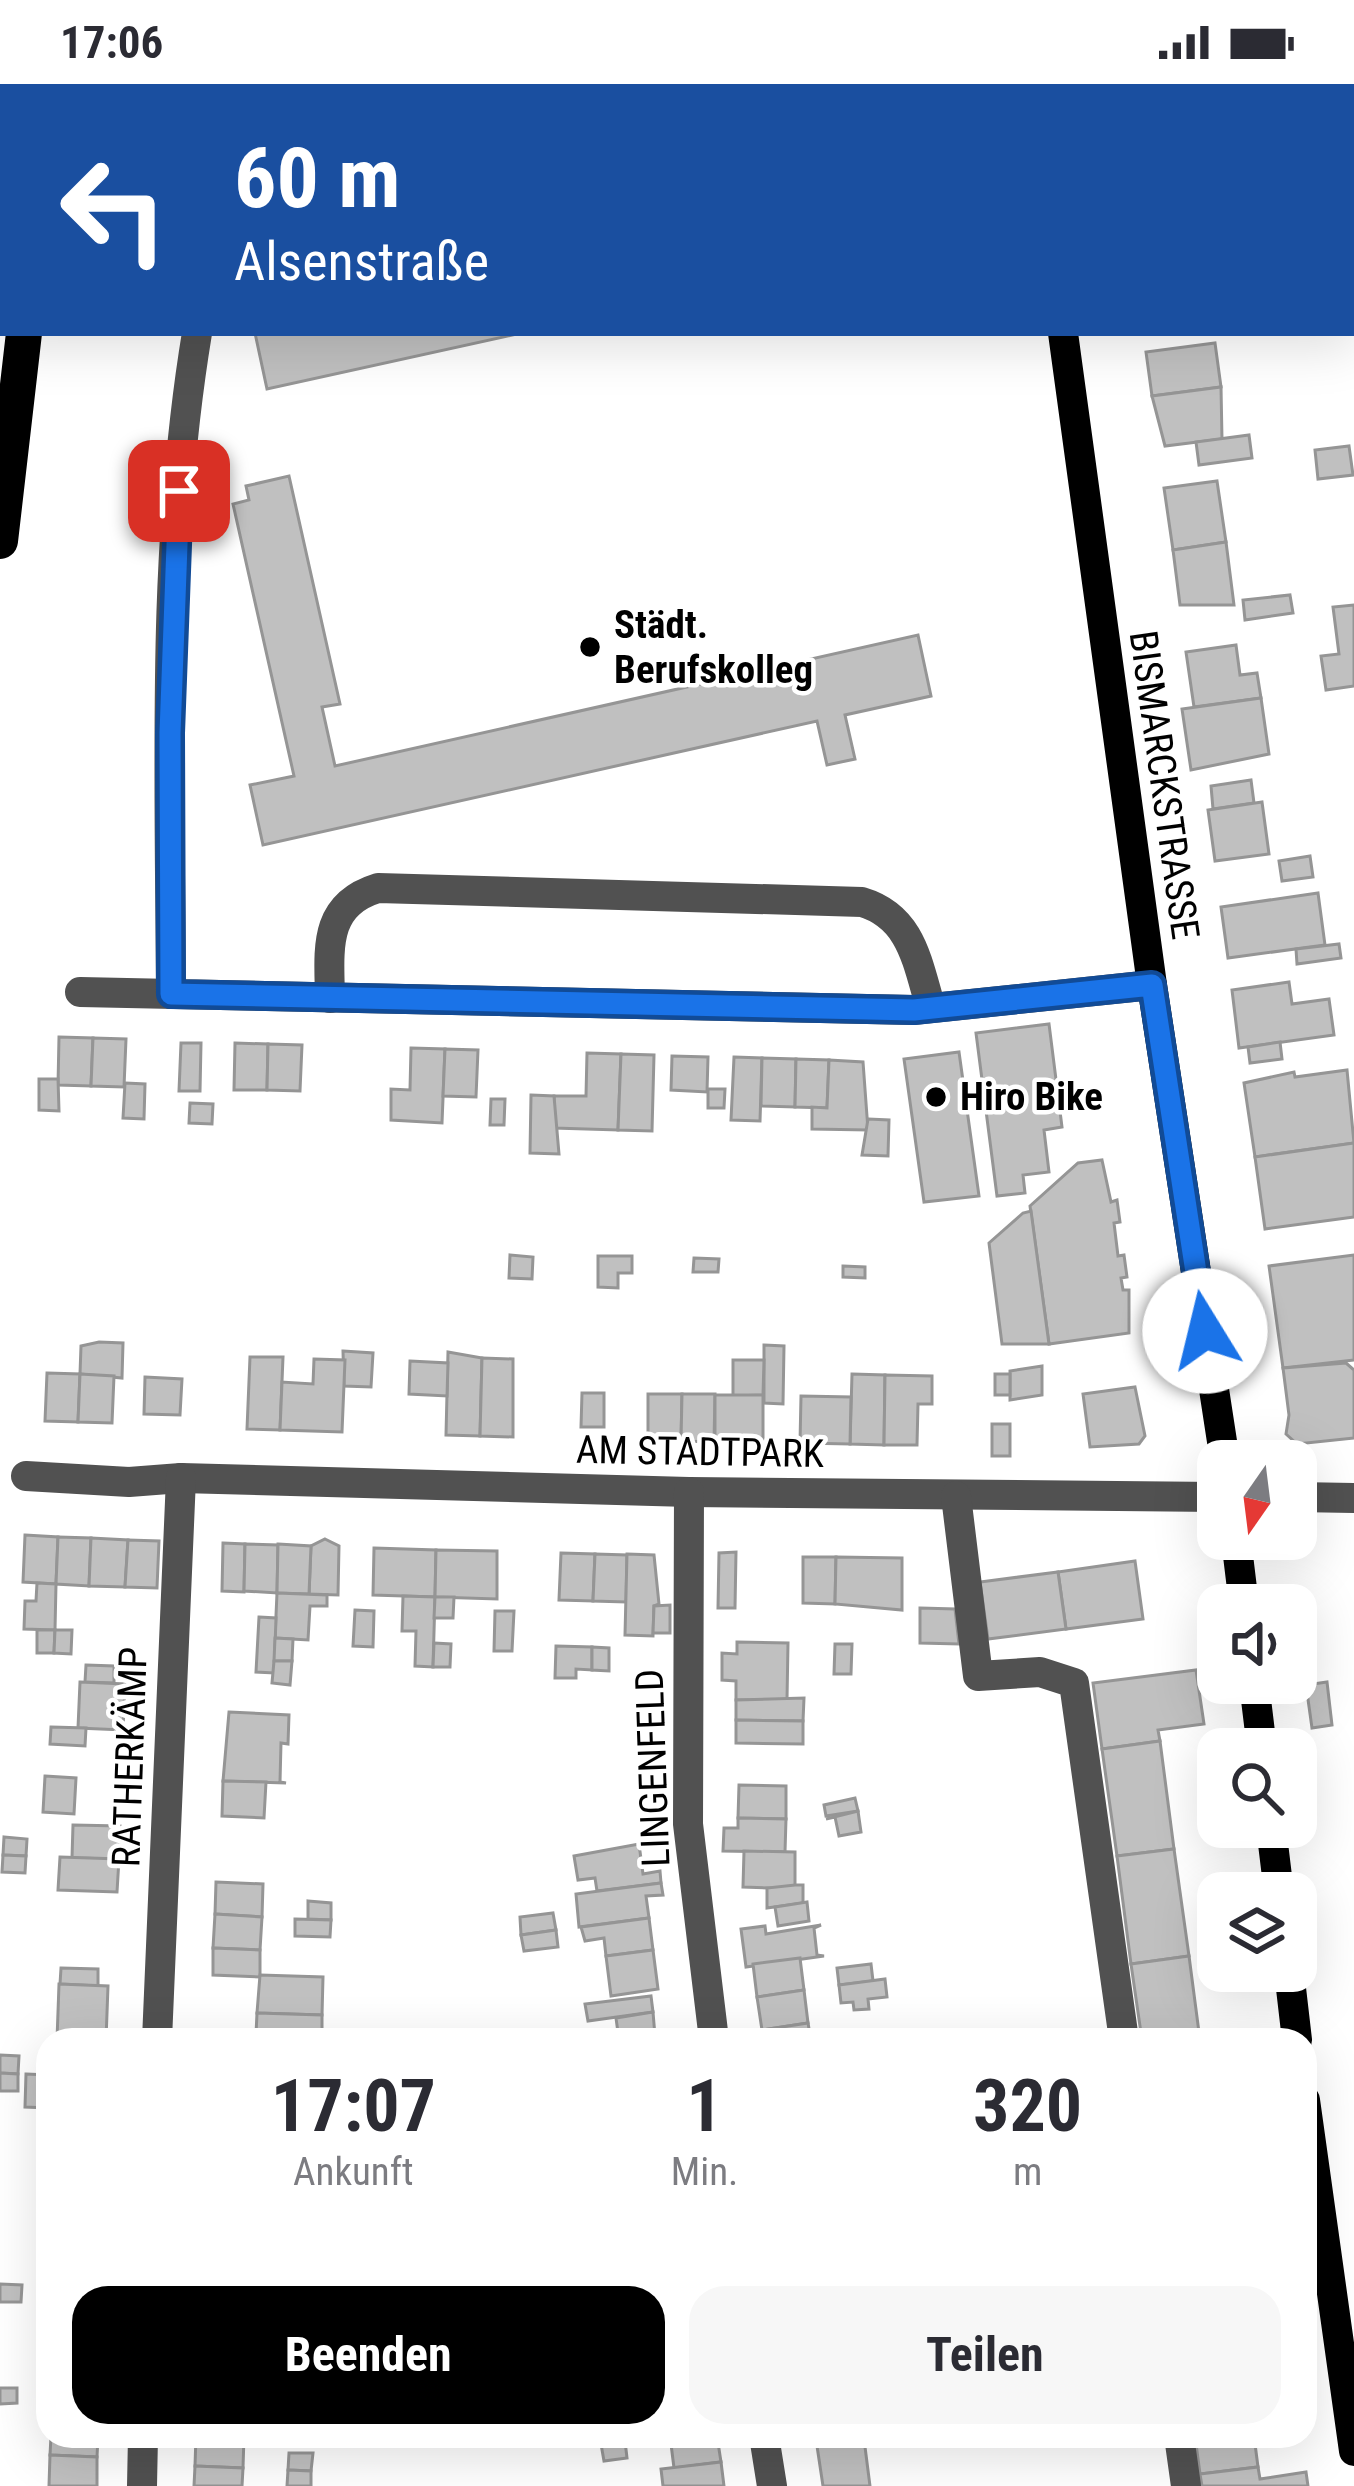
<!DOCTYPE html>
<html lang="de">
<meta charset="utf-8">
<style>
body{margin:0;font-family:"Roboto Condensed",sans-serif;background:#f7f7f7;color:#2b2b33;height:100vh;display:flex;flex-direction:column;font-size:45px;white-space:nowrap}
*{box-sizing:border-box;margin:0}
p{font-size:39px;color:#7c7c81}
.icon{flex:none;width:66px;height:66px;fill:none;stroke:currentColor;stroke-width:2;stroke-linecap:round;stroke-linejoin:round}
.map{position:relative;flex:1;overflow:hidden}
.drawer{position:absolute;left:36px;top:1944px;width:1281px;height:420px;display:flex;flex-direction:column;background:#fff;border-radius:36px;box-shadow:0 12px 48px #0002}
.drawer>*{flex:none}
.banner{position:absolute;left:0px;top:0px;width:1356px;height:252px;box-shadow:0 12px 48px #0002;background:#1a4fa0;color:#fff;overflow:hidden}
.needle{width:78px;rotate:194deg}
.buttons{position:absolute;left:1197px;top:1356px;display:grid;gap:24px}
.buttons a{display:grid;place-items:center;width:120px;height:120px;border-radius:24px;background:#fff;box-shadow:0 12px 48px #0002;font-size:60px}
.pin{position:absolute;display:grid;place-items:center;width:102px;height:102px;color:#fff;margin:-51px;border-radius:24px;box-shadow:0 6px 18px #0006}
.me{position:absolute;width:132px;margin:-66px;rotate:351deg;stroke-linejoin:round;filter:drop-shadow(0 0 9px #0008)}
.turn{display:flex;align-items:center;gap:42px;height:252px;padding:0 36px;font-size:54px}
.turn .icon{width:156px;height:156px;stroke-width:2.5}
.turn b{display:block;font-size:84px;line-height:102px}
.eta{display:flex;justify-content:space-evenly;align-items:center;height:204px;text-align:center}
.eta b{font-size:72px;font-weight:700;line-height:84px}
.primary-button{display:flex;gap:24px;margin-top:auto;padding:24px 36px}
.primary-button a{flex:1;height:138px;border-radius:36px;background:#000;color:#fff;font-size:48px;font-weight:700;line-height:138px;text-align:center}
.primary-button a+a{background:#f7f7f7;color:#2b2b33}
.status{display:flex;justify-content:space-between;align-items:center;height:84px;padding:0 60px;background:#fff;direction:ltr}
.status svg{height:33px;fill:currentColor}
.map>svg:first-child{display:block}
.building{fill:#c0c0c0;stroke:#959595;stroke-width:3}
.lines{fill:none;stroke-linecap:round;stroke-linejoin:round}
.path{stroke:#737373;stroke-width:8;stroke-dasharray:3 6;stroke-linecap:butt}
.minor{stroke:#515151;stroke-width:30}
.major{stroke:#000;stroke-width:30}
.highway{stroke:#000;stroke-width:36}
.route-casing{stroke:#114b97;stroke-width:30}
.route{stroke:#1a73e8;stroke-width:21}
.poi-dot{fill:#000;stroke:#fff;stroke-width:4.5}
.labels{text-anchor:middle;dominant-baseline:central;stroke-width:9;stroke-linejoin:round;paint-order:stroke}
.poi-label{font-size:39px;font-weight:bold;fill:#000;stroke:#fff;text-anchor:start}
.street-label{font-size:39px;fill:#000;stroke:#fff}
</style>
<div class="status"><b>17:06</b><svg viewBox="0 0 49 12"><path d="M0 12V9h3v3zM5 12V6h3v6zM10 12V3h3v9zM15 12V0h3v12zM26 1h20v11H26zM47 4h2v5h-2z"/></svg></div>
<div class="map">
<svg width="1354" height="2402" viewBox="0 0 1354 2402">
<rect width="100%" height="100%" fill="#fff"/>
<!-- building -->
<g class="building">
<polygon points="255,249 521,249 267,305"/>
<polygon points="1215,259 1221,303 1152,312 1146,268"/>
<polygon points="1221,303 1222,355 1165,362 1152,312"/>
<polygon points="1249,351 1252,374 1199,381 1196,358"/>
<polygon points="1349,362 1353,391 1318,395 1315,366"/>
<polygon points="289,392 340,620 322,623 335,682 918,551 931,612 845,631 855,675 827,681 817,637 263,761 250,701 294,692 233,420 249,416 246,402"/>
<polygon points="1217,397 1226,458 1173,466 1164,404"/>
<polygon points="1226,458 1234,521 1180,521 1173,466"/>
<polygon points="1290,511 1293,529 1245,536 1243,516"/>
<polygon points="1354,521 1354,602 1326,606 1321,572 1339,570 1333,523"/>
<polygon points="1236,561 1240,591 1257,589 1261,614 1194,623 1186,568"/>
<polygon points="1261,614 1269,670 1191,686 1182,625"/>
<polygon points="1251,696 1254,719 1213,725 1211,702"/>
<polygon points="1262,718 1269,770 1215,777 1208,726"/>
<polygon points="1310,772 1313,793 1282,797 1279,777"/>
<polygon points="1318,809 1325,861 1228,874 1221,823"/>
<polygon points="1339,860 1341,874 1297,880 1296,865"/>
<polygon points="1289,898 1292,920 1329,915 1334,951 1239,964 1232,906"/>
<polygon points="1049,940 1062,1043 1044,1046 1049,1088 1023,1091 1025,1109 997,1112 976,949"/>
<polygon points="59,953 93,954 91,1002 58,1001"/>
<polygon points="93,954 126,955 124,1003 91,1002"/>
<polygon points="1280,958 1282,975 1250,979 1248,963"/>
<polygon points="181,959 201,959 200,1007 179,1007"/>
<polygon points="235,959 268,960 267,1006 234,1006"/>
<polygon points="268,960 302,961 300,1007 267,1006"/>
<polygon points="411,964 445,965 442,1039 391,1036 391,1005 410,1006"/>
<polygon points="445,965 478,966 476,1013 443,1012"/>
<polygon points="959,968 979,1112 924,1118 904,975"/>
<polygon points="587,969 621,970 618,1046 554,1044 554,1012 586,1012"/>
<polygon points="621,970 654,971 652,1047 618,1046"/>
<polygon points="672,972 708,973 707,1008 671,1006"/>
<polygon points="734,973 762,974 760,1037 731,1036"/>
<polygon points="762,974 796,975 795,1023 761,1022"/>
<polygon points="796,975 829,976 827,1024 795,1023"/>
<polygon points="829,976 863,978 868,1046 812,1045 812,1023 827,1024"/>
<polygon points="1347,986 1354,1059 1255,1073 1244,999 1294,988 1295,993"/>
<polygon points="39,995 58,995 59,1027 39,1026"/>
<polygon points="125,999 145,1000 144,1035 123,1034"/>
<polygon points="708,1005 725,1005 724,1024 708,1024"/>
<polygon points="531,1011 554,1012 559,1070 530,1069"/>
<polygon points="491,1015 505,1015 504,1041 490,1041"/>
<polygon points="190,1019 213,1020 212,1040 189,1039"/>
<polygon points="868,1035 889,1036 888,1072 862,1071"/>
<polygon points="1354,1059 1354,1133 1265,1145 1255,1073"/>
<polygon points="1102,1076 1111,1118 1117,1116 1120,1138 1114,1139 1118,1172 1124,1171 1127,1193 1121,1194 1123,1206 1129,1206 1129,1249 1049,1260 1030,1122 1078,1079"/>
<polygon points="1031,1127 1049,1260 1002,1260 989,1159 1023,1129"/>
<polygon points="510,1171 533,1173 532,1195 509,1194"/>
<polygon points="1354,1171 1354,1276 1283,1284 1269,1182"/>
<polygon points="598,1172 632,1172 632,1189 618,1189 618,1204 598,1203"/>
<polygon points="694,1174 719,1175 718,1188 693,1188"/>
<polygon points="843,1182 865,1183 865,1194 843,1193"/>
<polygon points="99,1258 123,1259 122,1294 80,1290 81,1262"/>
<polygon points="764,1261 784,1262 783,1320 764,1319"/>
<polygon points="343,1267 373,1269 371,1303 344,1302"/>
<polygon points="448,1268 482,1274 480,1352 446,1351"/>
<polygon points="250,1273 283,1273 280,1346 247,1345"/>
<polygon points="482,1274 513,1275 513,1353 480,1352"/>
<polygon points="314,1275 345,1276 342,1348 280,1346 282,1298 313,1300"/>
<polygon points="733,1276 764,1276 763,1311 733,1312"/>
<polygon points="410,1277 448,1279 447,1312 409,1310"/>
<polygon points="1346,1279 1354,1286 1354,1354 1297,1360 1286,1350 1289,1331 1283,1284"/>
<polygon points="1042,1282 1042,1311 1010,1316 1010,1287"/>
<polygon points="47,1289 80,1290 78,1338 45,1337"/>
<polygon points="80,1290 114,1292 112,1339 78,1338"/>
<polygon points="852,1290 885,1291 884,1361 850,1360"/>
<rect x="995" y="1290" width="15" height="21"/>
<polygon points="885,1291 932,1292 932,1320 918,1320 917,1361 884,1361"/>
<polygon points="145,1293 182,1295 180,1331 144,1330"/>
<polygon points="1135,1303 1145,1352 1139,1360 1090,1363 1083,1310"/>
<polygon points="582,1309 604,1309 604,1343 581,1343"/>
<polygon points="648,1310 682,1310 681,1357 648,1357"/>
<polygon points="682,1310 715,1310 714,1358 681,1357"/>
<polygon points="715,1311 763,1311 763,1358 715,1357"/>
<polygon points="801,1312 851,1313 850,1360 800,1359"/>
<rect x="992" y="1340" width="18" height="32"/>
<polygon points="25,1451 58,1453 56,1500 23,1498"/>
<polygon points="58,1453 91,1454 89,1502 56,1500"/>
<polygon points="91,1454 128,1456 125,1503 89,1502"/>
<polygon points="325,1455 339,1462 338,1511 309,1510 311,1462"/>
<polygon points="128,1456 159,1457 157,1504 125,1503"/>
<polygon points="223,1459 245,1460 244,1508 222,1507"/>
<polygon points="245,1460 278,1461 277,1509 244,1507"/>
<polygon points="278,1460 311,1462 309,1510 277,1509"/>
<polygon points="374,1464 436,1466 435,1513 373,1511"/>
<polygon points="436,1466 497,1467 497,1515 435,1513"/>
<polygon points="736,1468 735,1524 718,1524 719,1469"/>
<polygon points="561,1469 595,1470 593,1517 559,1516"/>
<polygon points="595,1470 627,1471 626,1518 593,1517"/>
<polygon points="627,1470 654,1471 659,1520 654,1522 653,1552 625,1551"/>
<polygon points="803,1473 836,1473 835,1520 803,1519"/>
<polygon points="836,1473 902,1474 902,1526 835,1520"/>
<polygon points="1135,1477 1143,1535 1066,1545 1058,1488"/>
<polygon points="1058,1488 1066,1545 988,1555 980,1498"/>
<polygon points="37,1499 56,1500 55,1546 24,1545 25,1517 36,1517"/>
<polygon points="277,1509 327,1511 327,1522 310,1522 308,1556 275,1554"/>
<polygon points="403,1512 435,1513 433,1583 415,1582 416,1547 402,1547"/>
<polygon points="435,1513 454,1513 453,1534 434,1534"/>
<polygon points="670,1521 670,1549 653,1549 654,1522"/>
<polygon points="920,1524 955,1525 959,1560 920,1559"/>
<polygon points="355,1526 374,1527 373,1563 353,1562"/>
<polygon points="495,1527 514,1527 512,1567 494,1567"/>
<polygon points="259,1533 276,1534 274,1589 256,1588"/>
<polygon points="37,1546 55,1546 54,1569 37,1569"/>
<polygon points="55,1546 72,1546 71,1570 54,1569"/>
<polygon points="275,1554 293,1555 292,1577 274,1577"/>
<polygon points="737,1558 788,1559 787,1616 736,1616 736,1597 722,1596 722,1569 737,1570"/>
<polygon points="434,1559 451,1560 450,1583 433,1583"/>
<polygon points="835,1560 852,1560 851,1590 834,1590"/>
<polygon points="556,1562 592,1563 592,1586 576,1585 576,1594 555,1594"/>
<polygon points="592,1563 609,1564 609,1587 592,1586"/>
<polygon points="274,1577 292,1577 290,1601 272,1599"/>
<polygon points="86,1581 114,1582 114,1599 85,1598"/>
<polygon points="1196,1586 1204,1640 1158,1646 1160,1657 1102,1665 1093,1599"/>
<polygon points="80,1598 125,1600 123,1646 78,1644"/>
<polygon points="1327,1598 1332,1641 1312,1644 1306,1601"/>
<polygon points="804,1614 803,1637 736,1636 736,1616"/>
<polygon points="229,1628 289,1631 288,1660 281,1659 280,1698 286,1699 223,1697"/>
<polygon points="736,1636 803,1637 803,1660 736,1659"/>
<polygon points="51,1643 86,1644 85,1662 50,1660"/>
<polygon points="1160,1657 1174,1765 1117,1772 1102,1665"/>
<polygon points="45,1692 76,1694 74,1730 43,1728"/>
<polygon points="223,1697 266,1698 264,1734 222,1732"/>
<polygon points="739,1701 786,1702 786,1735 738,1734"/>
<polygon points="855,1714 858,1727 826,1732 824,1721"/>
<polygon points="858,1727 861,1748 839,1752 835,1733 826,1735"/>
<polygon points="738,1734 786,1735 785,1768 723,1767 724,1744 738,1744"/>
<polygon points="73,1741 120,1742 119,1775 72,1774"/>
<polygon points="4,1753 27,1755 26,1772 3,1771"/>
<polygon points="639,1760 643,1790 660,1787 661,1799 597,1807 595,1794 578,1796 574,1772"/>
<polygon points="1174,1765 1189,1872 1131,1880 1117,1772"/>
<polygon points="744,1767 795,1768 795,1805 743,1803"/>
<polygon points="3,1771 26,1772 25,1789 2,1788"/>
<polygon points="60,1773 119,1775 117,1808 58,1806"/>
<polygon points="216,1798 263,1800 262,1833 215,1830"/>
<polygon points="661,1799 663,1811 646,1812 649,1834 579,1843 576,1810"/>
<polygon points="795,1801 803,1801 803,1819 767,1824 767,1804"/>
<polygon points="308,1817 331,1819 331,1836 308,1835"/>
<polygon points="807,1818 809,1837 778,1842 775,1823"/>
<polygon points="553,1829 556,1846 521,1851 520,1833"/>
<polygon points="215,1830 262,1833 260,1866 213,1864"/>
<polygon points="649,1834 653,1866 606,1872 604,1854 585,1857 581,1843"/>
<polygon points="295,1835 331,1836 330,1853 295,1852"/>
<polygon points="821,1841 814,1844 817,1871 824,1872 746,1883 741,1845 765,1842 766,1850"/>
<polygon points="556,1846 558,1863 524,1867 521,1851"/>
<polygon points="213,1864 260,1866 260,1893 213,1891"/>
<polygon points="653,1866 658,1905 611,1912 606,1872"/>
<polygon points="1189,1872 1200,1956 1142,1956 1131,1880"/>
<polygon points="800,1874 804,1906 757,1913 753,1880"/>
<polygon points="871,1880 873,1897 839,1901 837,1884"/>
<polygon points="61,1884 98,1885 98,1902 60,1900"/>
<polygon points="260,1891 323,1893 322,1931 257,1929"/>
<polygon points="885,1895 887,1913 868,1915 869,1925 854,1926 853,1918 841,1919 839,1901"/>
<polygon points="59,1900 108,1902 106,1956 57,1956"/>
<polygon points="804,1906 808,1939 762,1946 757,1913"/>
<polygon points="651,1912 653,1928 588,1937 585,1920"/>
<polygon points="653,1928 655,1952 619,1956 616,1934"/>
<polygon points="257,1929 322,1931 322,1952 256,1950"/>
<polygon points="808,1939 811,1956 763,1956 762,1946"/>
<polygon points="0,1971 19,1972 18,1990 0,1989"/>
<polygon points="0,1989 18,1990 18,2007 0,2007"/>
<polygon points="26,1990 48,1991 48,2024 25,2023"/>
<polygon points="0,2200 22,2201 21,2218 0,2218"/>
<polygon points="0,2304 17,2304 17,2319 0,2320"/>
<polygon points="51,2352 98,2352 97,2373 50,2371"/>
<polygon points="196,2352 244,2352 243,2384 195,2382"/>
<polygon points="670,2352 717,2352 721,2378 674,2384"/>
<polygon points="1195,2352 1254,2352 1258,2383 1200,2390"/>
<polygon points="864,2355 870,2402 823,2402 817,2362"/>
<polygon points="625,2357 627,2374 604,2377 601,2360"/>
<polygon points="289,2369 313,2369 311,2387 288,2386"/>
<polygon points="50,2371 97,2373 97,2402 49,2402"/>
<polygon points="721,2378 724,2402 663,2402 661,2385"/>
<polygon points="195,2382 243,2384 242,2402 194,2402"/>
<polygon points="1258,2383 1260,2395 1306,2388 1308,2402 1202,2402 1200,2390"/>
<polygon points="288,2386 311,2387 311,2402 287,2402"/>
</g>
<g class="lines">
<!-- path -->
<g class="path">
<polyline points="535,0 537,3"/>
<polyline points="622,3 623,0"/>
<polyline points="806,3 806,0"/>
<polyline points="1217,1532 1207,1533 1217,1604"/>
</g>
<!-- minor -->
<g class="minor">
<polyline points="238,3 238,0"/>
<polyline points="80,908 913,926 1152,901"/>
<path d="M171 910C170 691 161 466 197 249"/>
<path d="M330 914C329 864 323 821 378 804L862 818C912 833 917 878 931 924"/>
<polyline points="26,1392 129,1398 181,1394 689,1408 1218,1413"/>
<polyline points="689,1408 688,1740 714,1956"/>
<polyline points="956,1412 978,1592 1040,1588 1074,1599 1124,1956"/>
<polyline points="1296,1413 1354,1414"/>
<polyline points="157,1956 181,1394"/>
<polyline points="764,2352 772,2402"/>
<polyline points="1179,2352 1186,2402"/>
<polyline points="142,2402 143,2352"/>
</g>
<!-- major -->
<g class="major">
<polyline points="1029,0 1030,3"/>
<polyline points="1063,249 1152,901 1225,1377"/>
<polyline points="1236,1455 1244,1521"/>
<polyline points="1254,1599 1262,1665"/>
<polyline points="1271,1743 1279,1809"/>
<polyline points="1289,1887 1297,1956"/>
<polyline points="1305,2016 1354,2367"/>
</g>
<!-- highway -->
<g class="highway">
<polyline points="52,3 53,0"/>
<polyline points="0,457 24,249"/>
</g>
</g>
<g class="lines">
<!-- route casing -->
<g class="route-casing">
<polyline id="route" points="179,407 170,649 171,910 914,926 1152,901 1205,1247"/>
</g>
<!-- route -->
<use href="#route" class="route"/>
</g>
<!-- markers -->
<g class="poi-dot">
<circle cx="590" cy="563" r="12"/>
<circle cx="936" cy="1013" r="12"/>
</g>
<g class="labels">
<!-- poi labels -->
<g class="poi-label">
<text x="614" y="541">Städt.<tspan x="614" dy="45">Berufskolleg</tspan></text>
<text x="960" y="1013">Hiro Bike</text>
</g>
<!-- street labels -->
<g class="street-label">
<text transform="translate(1164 701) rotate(82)">BISMARCKSTRASSE</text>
<text transform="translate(700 1368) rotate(1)">AM STADTPARK</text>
<text transform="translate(130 1673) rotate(-88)">RATHERKÄMP</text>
<text transform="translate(653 1684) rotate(-92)">LINGENFELD</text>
</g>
</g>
</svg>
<div class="buttons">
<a><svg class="needle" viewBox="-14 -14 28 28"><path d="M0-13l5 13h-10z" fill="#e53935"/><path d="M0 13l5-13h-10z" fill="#7c7c81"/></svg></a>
<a><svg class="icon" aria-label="sound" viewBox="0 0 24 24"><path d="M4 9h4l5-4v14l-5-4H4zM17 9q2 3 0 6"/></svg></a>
<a><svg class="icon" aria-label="search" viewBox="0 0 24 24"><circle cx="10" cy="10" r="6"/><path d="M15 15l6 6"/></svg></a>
<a><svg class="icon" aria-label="layers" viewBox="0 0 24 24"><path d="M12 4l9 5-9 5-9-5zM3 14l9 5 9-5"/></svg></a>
</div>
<div class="pin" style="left:179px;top:407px;background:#d93025"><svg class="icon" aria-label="arrive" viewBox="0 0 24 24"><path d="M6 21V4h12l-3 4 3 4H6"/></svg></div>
<svg class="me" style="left:1205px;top:1247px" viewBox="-20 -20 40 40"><circle r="19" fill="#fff"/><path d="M0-13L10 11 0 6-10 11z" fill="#1a73e8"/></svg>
<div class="banner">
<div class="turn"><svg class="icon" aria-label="left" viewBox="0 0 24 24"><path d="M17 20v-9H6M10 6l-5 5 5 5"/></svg><div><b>60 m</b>Alsenstraße</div></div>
</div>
<section class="drawer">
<div class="eta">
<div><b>17:07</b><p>Ankunft</p></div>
<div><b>1</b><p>Min.</p></div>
<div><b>320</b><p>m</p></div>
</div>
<div class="primary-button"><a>Beenden</a><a>Teilen</a></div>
</section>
</div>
